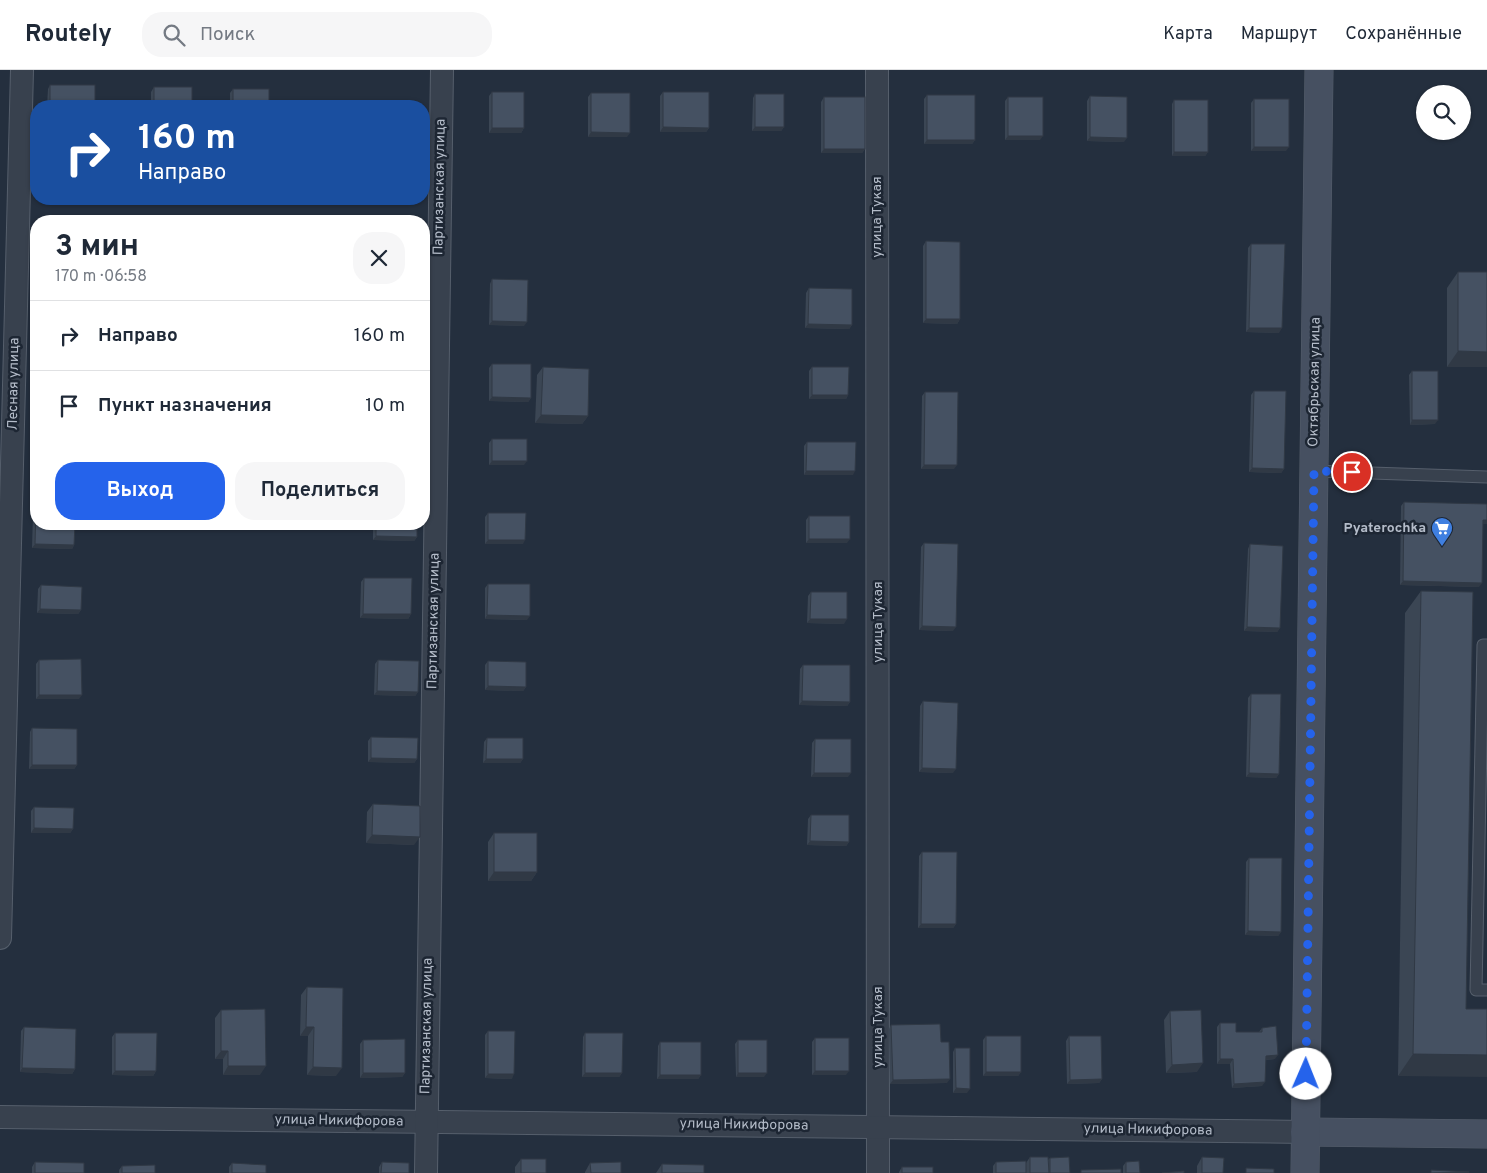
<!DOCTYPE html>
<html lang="ru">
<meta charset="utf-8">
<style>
body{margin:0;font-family:Overpass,sans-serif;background:#f6f6f7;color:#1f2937;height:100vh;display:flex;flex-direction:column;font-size:19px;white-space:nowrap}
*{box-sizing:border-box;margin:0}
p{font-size:16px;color:#747a83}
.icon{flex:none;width:28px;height:28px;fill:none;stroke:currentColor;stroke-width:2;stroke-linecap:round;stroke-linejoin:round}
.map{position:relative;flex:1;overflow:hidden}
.side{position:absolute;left:30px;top:145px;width:400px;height:315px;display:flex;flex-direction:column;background:#fff;border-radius:20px;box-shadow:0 1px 4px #0004}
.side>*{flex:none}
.top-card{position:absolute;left:30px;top:30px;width:400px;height:105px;border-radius:20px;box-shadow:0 1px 4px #0004;background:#1a4fa0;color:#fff;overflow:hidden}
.buttons{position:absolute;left:1416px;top:15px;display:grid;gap:10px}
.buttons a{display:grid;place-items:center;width:55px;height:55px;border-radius:50%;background:#fff;box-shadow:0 1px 4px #0004;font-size:25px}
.pin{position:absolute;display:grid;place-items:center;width:42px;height:42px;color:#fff;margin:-21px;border:2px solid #fff;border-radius:50%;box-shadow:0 1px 5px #0007}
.me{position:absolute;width:55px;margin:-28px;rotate:1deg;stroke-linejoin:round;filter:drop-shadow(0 0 4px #0008)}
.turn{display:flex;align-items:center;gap:18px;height:105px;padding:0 25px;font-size:22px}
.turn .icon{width:65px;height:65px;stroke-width:2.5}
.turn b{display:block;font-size:35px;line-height:42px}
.round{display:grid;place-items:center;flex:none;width:52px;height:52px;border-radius:20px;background:#f6f6f7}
.summary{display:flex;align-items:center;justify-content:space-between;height:85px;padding:0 25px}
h1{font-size:30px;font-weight:700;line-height:38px}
.primary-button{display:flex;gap:10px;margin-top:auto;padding:10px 25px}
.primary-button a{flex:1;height:58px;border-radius:20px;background:#2563eb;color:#fff;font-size:20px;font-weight:700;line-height:58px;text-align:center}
.primary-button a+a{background:#f6f6f7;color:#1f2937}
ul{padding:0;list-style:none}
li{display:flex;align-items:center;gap:15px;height:70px;padding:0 25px;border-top:1px solid #e0e1e3}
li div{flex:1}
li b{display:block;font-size:19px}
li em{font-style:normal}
header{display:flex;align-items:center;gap:30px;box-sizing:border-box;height:70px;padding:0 25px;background:#fff;border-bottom:1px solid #e0e1e3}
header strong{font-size:24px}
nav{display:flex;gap:28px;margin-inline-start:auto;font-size:18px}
.search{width:350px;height:45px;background:#f6f6f7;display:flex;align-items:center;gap:12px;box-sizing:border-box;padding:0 18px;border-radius:20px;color:#747a83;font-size:19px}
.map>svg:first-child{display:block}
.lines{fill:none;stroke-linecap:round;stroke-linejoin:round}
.lane-casing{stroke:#565f6c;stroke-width:13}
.street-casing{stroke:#565f6c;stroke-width:24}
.secondary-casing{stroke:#565f6c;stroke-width:29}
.lane{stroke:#38414e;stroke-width:11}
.street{stroke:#38414e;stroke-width:22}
.secondary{stroke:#465061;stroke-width:28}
.wall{fill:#3b4654}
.shaded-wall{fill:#303945}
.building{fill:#455162;stroke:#303945}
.route{stroke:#2563eb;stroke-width:9;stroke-dasharray:0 16.2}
.labels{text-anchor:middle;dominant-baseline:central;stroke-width:5;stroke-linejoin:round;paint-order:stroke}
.street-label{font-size:14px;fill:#b4bcc9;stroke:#1d2633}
.poi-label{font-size:14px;font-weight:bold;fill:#b4bcc9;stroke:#1d2633;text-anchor:end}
</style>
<header>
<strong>Routely</strong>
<div class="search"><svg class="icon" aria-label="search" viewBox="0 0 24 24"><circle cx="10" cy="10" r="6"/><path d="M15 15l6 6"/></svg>Поиск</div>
<nav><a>Карта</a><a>Маршрут</a><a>Сохранённые</a></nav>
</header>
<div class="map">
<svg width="1487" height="1103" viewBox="0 0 1487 1103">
<rect width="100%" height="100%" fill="#242f3e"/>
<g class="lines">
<!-- lane casing -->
<g class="lane-casing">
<g id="lane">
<polyline points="1314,401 1487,407"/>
<polyline points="1487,575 1483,575 1476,920 1487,920"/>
</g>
</g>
<!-- street casing -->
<g class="street-casing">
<g id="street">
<polyline points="877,0 878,1103"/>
<polyline points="0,868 22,0"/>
<polyline points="0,1047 1305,1062"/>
<polyline points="426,1103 442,0"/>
</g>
</g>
<!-- secondary casing -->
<g class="secondary-casing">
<g id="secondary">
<polyline points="1305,1062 1487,1064"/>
<polyline points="1305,1103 1319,0"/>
</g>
</g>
<!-- lane -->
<use href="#lane" class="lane"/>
<!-- street -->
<use href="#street" class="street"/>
<!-- secondary -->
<use href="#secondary" class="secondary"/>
</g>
<!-- wall -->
<g class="wall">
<polygon points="50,15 95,36 47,36 48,19"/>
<polygon points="154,17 192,36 151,36 151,22"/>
<polygon points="233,19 269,36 230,36 230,23"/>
<polygon points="492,22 524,58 521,63 489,63 489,26"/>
<polygon points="663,22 709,58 706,62 660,62 660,26"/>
<polygon points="591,23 627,67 588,67 588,27"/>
<polygon points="755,24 784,57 781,61 752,61 753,28"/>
<polygon points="927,25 975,70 972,74 924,74 924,29"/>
<polygon points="1090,26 1124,72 1087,71 1087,31"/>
<polygon points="824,27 865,79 862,83 821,83 821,32"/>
<polygon points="1008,27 1040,70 1005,70 1005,31"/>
<polygon points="1254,29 1286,81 1251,81 1251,33"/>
<polygon points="1174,30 1208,82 1205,86 1172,86 1172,34"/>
<polygon points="926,171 960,249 957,254 923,253 923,176"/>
<polygon points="1251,174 1279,263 1246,262 1248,178"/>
<polygon points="1458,202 1487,297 1447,297 1447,218"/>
<polygon points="492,209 524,256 489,255 490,214"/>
<polygon points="809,218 852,255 849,259 805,258 806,223"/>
<polygon points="492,294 531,328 528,332 489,331 489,298"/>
<polygon points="543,297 588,346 582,354 535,353 537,305"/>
<polygon points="812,297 848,325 846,329 809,329 809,301"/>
<polygon points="1412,301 1435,354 1410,355 1409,305"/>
<polygon points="1254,321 1284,399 1281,403 1249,402 1251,325"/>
<polygon points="925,322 954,399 921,399 922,326"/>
<polygon points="492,369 524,395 489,395 489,373"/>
<polygon points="807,372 853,405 804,405 804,376"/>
<polygon points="1404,432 1483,454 1479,517 1400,515 1401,436"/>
<polygon points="36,438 74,475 72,479 32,478 33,443"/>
<polygon points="488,443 523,474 485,474 485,447"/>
<polygon points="809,446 847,473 806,473 806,450"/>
<polygon points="373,454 417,454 417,467 414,471 373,470"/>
<polygon points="924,473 953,561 919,560 921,477"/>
<polygon points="1250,474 1280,558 1277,562 1244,561 1248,479"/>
<polygon points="364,508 411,544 408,549 360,548 361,512"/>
<polygon points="488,514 527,550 485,549 485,518"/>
<polygon points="41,515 81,540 78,544 37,543 38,519"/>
<polygon points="1421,521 1466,939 1398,1006 1405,543"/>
<polygon points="811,522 844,554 807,553 808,526"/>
<polygon points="39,590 79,629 36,629 36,594"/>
<polygon points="378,590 418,622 415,626 374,625 375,594"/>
<polygon points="488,591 526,617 523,621 485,620 485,595"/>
<polygon points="803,595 850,632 847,636 799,635 800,599"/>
<polygon points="1251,624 1279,704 1276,708 1246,707 1248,628"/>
<polygon points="923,631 953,703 919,702 920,636"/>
<polygon points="32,658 77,695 74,699 29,699 30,662"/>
<polygon points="371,667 417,689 414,693 368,692 368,671"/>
<polygon points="487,668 523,689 520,693 483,693 484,672"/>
<polygon points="815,669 848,707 811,707 812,673"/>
<polygon points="373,734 414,775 366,773 367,742"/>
<polygon points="34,737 73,759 70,763 31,763 31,741"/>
<polygon points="811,745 849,772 846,776 807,775 808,749"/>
<polygon points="494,763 537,802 531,811 488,811 488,772"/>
<polygon points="922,782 956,854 953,858 918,858 919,786"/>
<polygon points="1249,788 1281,862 1278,866 1245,865 1246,792"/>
<polygon points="307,917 336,1006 307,1005 308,966 300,966 301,925"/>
<polygon points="221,940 260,1005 223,1005 223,989 215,989 215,948"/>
<polygon points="1170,941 1197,1002 1166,1003 1164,950"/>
<polygon points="1220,953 1236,962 1259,962 1262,958 1275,989 1265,990 1262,1016 1232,1018 1230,994 1217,994 1217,957"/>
<polygon points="891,955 941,972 947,1013 890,1014 889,959"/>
<polygon points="24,957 75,999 72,1004 20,1002 21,961"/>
<polygon points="488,961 512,1009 485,1008 485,965"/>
<polygon points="115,963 156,1001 153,1006 112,1005 112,967"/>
<polygon points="585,963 622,1003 619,1007 582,1007 583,967"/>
<polygon points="986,966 1021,1002 1018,1006 983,1006 983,970"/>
<polygon points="1069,966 1102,1009 1099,1013 1067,1014 1066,971"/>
<polygon points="815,968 846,1005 812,1005 812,972"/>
<polygon points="363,970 405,1003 402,1007 360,1008 360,974"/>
<polygon points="738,970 764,1007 736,1007 735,974"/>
<polygon points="660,972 701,1005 698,1009 657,1009 658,976"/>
<polygon points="955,978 967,1023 953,1023 953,982"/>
<polygon points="1030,1087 1048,1090 1050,1088 1070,1103 993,1103 993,1096 996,1092 1026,1093"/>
<polygon points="1202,1087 1223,1103 1197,1103 1197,1096"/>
<polygon points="521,1089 546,1103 515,1103 515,1097"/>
<polygon points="35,1092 84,1103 32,1103 32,1097"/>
<polygon points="382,1092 409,1103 379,1103 379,1097"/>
<polygon points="1126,1092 1140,1103 1123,1103 1123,1096"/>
<polygon points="232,1093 266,1103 229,1103 229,1097"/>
<polygon points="590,1093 621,1103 585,1103 585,1102"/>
<polygon points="662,1094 704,1103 656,1103"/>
<polygon points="122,1096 155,1103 119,1103 119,1100"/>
<polygon points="902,1097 933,1103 899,1103 899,1102"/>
</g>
<!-- shaded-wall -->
<g class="shaded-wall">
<polygon points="663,57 709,58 706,62 660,62"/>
<polygon points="755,57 784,57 781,61 752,61"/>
<polygon points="492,58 524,58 521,63 489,63"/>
<polygon points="591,62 630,63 627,67 588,67"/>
<polygon points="1008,66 1043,66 1040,70 1005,70"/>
<polygon points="1090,67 1127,68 1124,72 1087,71"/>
<polygon points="927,70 975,70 972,74 924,74"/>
<polygon points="1254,77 1289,77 1286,81 1251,81"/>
<polygon points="824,79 865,79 862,83 821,83"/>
<polygon points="1174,82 1208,82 1205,86 1172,86"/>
<polygon points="926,249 960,249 957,254 923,253"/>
<polygon points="492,251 527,252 524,256 489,255"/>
<polygon points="808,254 852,255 849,259 805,258"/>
<polygon points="1249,258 1282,258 1279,263 1246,262"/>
<polygon points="1458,281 1487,282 1487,297 1447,297"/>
<polygon points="812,325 848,325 846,329 809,329"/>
<polygon points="492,327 531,328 528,332 489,331"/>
<polygon points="541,345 588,346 582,354 535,353"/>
<polygon points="1412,350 1438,350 1435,354 1410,355"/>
<polygon points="492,391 527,391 524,395 489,395"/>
<polygon points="924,395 957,395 954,399 921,399"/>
<polygon points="1252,398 1284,399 1281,403 1249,402"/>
<polygon points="806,401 855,401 853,405 804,405"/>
<polygon points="1483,450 1487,450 1487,454 1480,454"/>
<polygon points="376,466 417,467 414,471 373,470"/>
<polygon points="809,469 850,469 847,473 806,473"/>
<polygon points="488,470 525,470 523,474 485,474"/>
<polygon points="35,474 74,475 72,479 32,478"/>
<polygon points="1403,511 1482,513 1479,517 1400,515"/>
<polygon points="40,539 81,540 78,544 37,543"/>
<polygon points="363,544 411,544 408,549 360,548"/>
<polygon points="487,545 530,546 527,550 485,549"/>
<polygon points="810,549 847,549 844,554 807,553"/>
<polygon points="922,556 956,557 953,561 919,560"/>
<polygon points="1247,557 1280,558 1277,562 1244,561"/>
<polygon points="488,616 526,617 523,621 485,620"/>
<polygon points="377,621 418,622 415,626 374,625"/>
<polygon points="39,625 82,625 79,629 36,629"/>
<polygon points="802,631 850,632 847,636 799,635"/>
<polygon points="371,688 417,689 414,693 368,692"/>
<polygon points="486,689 523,689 520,693 483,693"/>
<polygon points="32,695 77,695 74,699 29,699"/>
<polygon points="922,698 956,699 953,703 919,702"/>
<polygon points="814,703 851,703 848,707 811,707"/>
<polygon points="1249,703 1279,704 1276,708 1246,707"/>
<polygon points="34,758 73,759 70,763 31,763"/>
<polygon points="372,765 420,767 414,775 366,773"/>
<polygon points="810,771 849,772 846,776 807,775"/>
<polygon points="494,802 537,802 531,811 488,811"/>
<polygon points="921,854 956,854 953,858 918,858"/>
<polygon points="1248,861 1281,862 1278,866 1245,865"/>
<polygon points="306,957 314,957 308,966 300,966"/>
<polygon points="221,981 228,981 223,989 215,989"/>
<polygon points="1413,984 1487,985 1487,1007 1398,1006"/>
<polygon points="1278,985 1275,989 1263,990 1266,986"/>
<polygon points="1220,989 1233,989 1230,994 1217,994"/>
<polygon points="1203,993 1197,1002 1166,1003 1172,995"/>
<polygon points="228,996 266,996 260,1005 223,1005"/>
<polygon points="313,997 342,998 336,1006 307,1005"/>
<polygon points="22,998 75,999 72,1004 20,1002"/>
<polygon points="115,1001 156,1001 153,1006 112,1005"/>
<polygon points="815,1001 849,1001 846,1005 812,1005"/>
<polygon points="986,1002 1021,1002 1018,1006 983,1006"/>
<polygon points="363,1003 405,1003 402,1007 360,1008"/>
<polygon points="585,1003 622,1003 619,1007 582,1007"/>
<polygon points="738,1003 767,1003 764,1007 736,1007"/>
<polygon points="488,1004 514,1004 512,1009 485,1008"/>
<polygon points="660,1005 701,1005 698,1009 657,1009"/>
<polygon points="950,1009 947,1013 890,1014 893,1010"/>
<polygon points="1102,1009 1099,1013 1067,1014 1070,1010"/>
<polygon points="1265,1012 1262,1016 1232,1018 1234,1014"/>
<polygon points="956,1018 970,1019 967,1023 953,1023"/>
</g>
<!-- building -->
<g class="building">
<rect x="50" y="15" width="45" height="21"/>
<rect x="154" y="17" width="38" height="19"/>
<rect x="233" y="19" width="36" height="17"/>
<rect x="492" y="22" width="32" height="36"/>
<polygon points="663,22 709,22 709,58 663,57"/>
<polygon points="591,23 630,23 630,63 591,62"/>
<rect x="755" y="24" width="29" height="33"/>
<rect x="927" y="25" width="48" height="45"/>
<polygon points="1090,26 1127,27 1127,68 1090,67"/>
<rect x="824" y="27" width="41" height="52"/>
<rect x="1008" y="27" width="35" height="39"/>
<rect x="1254" y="29" width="35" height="48"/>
<rect x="1174" y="30" width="34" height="52"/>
<polygon points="424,55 426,55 425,101 424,101"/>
<polygon points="926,171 960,172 960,249 926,249"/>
<polygon points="1251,174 1285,174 1282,258 1249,258"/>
<polygon points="1458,202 1487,202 1487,282 1458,281"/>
<polygon points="492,209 528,210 527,252 492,251"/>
<polygon points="424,211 426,211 424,246"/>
<polygon points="809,218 852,219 852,255 808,254"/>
<polygon points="492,294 531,294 531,328 492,327"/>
<polygon points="543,297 589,299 588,346 541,345"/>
<polygon points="812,297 849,297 848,325 812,325"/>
<rect x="1412" y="301" width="26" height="49"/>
<polygon points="1254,321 1286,321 1284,399 1252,398"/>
<polygon points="925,322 958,322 957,395 924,395"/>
<rect x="492" y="369" width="35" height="22"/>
<polygon points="807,372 856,372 855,401 806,401"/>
<polygon points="1404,432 1487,434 1487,450 1483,450 1482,513 1403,511"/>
<polygon points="36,438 36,454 75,454 74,475 35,474"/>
<polygon points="488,443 526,443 525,470 488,470"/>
<rect x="809" y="446" width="41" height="23"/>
<polygon points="376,454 417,454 417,467 376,466"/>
<polygon points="924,473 958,474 956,557 922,556"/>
<polygon points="1250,474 1283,476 1280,558 1247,557"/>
<polygon points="364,508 412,508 411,544 363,544"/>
<polygon points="488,514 530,514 530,546 487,545"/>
<polygon points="41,515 82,517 81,540 40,539"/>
<polygon points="1421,521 1473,522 1466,939 1487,939 1487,985 1413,984"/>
<polygon points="811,522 847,522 847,549 810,549"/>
<polygon points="81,589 82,625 39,625 39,590"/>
<polygon points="378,590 419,591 418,622 377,621"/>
<polygon points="488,591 526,592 526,617 488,616"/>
<polygon points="803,595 850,595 850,632 802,631"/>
<polygon points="1251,624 1281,624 1279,704 1249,703"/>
<polygon points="923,631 958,633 956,699 922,698"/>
<polygon points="32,658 77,659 77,695 32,695"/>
<polygon points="371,667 418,668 417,689 371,688"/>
<polygon points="487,668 523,668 523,689 486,689"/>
<polygon points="815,669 851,669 851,703 814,703"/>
<polygon points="373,734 420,736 420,767 372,765"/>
<polygon points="34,737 74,738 73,759 34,758"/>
<polygon points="811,745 849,745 849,772 810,771"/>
<rect x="494" y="763" width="43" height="39"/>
<polygon points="922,782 957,782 956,854 921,854"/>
<polygon points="1249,788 1282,788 1281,862 1248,861"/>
<polygon points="307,917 343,918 342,998 313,997 314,957 306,957"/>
<polygon points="265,939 266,996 228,996 228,981 221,981 221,940"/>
<polygon points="1201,940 1203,993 1172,995 1170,941"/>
<polygon points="1220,953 1236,953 1236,962 1262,962 1262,958 1276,956 1278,985 1266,986 1265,1012 1234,1014 1233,989 1220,989"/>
<polygon points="940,954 941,972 949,972 950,1009 893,1010 891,955"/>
<polygon points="24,957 76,959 75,999 22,998"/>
<polygon points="488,961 515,961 514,1004 488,1004"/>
<polygon points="115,963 157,963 156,1001 115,1001"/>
<polygon points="585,963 623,963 622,1003 585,1003"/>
<rect x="986" y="966" width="35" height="36"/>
<polygon points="1069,966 1101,966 1102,1009 1070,1010"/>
<rect x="815" y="968" width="34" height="33"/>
<polygon points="405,969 405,1003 363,1003 363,970"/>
<rect x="738" y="970" width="29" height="33"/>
<rect x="660" y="972" width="41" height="33"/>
<polygon points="955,978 970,978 970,1019 956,1018"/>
<polygon points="1030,1087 1048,1087 1049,1103 1030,1103"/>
<polygon points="1069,1087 1070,1103 1050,1103 1050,1088"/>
<polygon points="1202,1087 1224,1088 1223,1103 1202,1103"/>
<rect x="521" y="1089" width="25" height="14"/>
<polygon points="1026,1091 1026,1103 996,1103 996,1092"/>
<polygon points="1139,1091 1140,1103 1126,1103 1126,1092"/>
<polygon points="35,1092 84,1093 84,1103 35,1103"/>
<polygon points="382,1092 409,1093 409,1103 381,1103"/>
<polygon points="621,1092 621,1103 591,1103 590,1093"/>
<polygon points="232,1093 266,1095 266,1103 232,1103"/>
<polygon points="662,1094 704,1095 704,1103 662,1103"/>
<polygon points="155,1095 155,1103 122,1103 122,1096"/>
<rect x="902" y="1097" width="31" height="6"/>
<polygon points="1246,1098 1274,1099 1274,1103 1246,1103"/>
<polygon points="1121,1099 1121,1103 1081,1103 1081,1100"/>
<polygon points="1431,1100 1469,1102 1431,1103"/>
<polygon points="1184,1101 1184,1103 1162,1103"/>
</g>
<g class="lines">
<!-- route -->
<polyline class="route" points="1306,1004 1314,401 1352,402"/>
</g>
<!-- icons -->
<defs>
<g id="supermarket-pin" transform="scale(1.125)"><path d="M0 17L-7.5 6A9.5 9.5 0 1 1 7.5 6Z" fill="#3f7fe0" stroke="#1d2633"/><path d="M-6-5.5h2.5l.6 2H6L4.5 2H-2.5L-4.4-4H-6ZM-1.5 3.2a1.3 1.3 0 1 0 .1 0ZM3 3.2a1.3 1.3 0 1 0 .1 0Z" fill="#fff"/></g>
</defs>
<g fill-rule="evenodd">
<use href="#supermarket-pin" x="1442" y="458"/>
</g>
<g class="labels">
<!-- street labels -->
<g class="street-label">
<text transform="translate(440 117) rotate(-89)">Партизанская улица</text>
<text transform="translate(877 147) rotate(-90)">улица Тукая</text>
<text transform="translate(1315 312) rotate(-89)">Октябрьская улица</text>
<text transform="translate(14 314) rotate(-89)">Лесная улица</text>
<text transform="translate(434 551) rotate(-89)">Партизанская улица</text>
<text transform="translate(878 552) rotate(-90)">улица Тукая</text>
<text transform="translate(427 956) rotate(-89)">Партизанская улица</text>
<text transform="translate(878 957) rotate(-90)">улица Тукая</text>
<text transform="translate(339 1051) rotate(1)">улица Никифорова</text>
<text transform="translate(744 1055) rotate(1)">улица Никифорова</text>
<text transform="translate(1148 1060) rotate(1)">улица Никифорова</text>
</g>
<!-- poi labels -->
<g class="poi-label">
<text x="1426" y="458">Pyaterochka</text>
</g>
</g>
</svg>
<div class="buttons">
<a><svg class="icon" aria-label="search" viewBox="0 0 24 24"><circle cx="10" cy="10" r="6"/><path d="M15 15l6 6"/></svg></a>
</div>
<div class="pin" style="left:1352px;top:402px;background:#d93025"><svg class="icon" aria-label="arrive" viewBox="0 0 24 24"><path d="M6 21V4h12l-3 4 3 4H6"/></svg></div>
<svg class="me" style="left:1306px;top:1004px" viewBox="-20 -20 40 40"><circle r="19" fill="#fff"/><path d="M0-13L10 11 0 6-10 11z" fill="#2563eb"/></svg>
<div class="top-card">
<div class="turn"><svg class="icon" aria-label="right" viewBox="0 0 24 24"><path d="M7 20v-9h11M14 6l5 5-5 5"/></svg><div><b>160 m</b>Направо</div></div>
</div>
<section class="side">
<div class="summary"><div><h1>3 мин</h1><p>170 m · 06:58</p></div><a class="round"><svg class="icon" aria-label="close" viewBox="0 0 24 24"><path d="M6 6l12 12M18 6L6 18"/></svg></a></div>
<ul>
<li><svg class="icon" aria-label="right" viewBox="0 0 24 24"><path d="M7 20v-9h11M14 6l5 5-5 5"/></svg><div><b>Направо</b></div><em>160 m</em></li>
<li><svg class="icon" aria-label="arrive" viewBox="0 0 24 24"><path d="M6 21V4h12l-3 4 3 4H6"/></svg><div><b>Пункт назначения</b></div><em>10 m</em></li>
</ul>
<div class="primary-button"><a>Выход</a><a>Поделиться</a></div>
</section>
</div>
